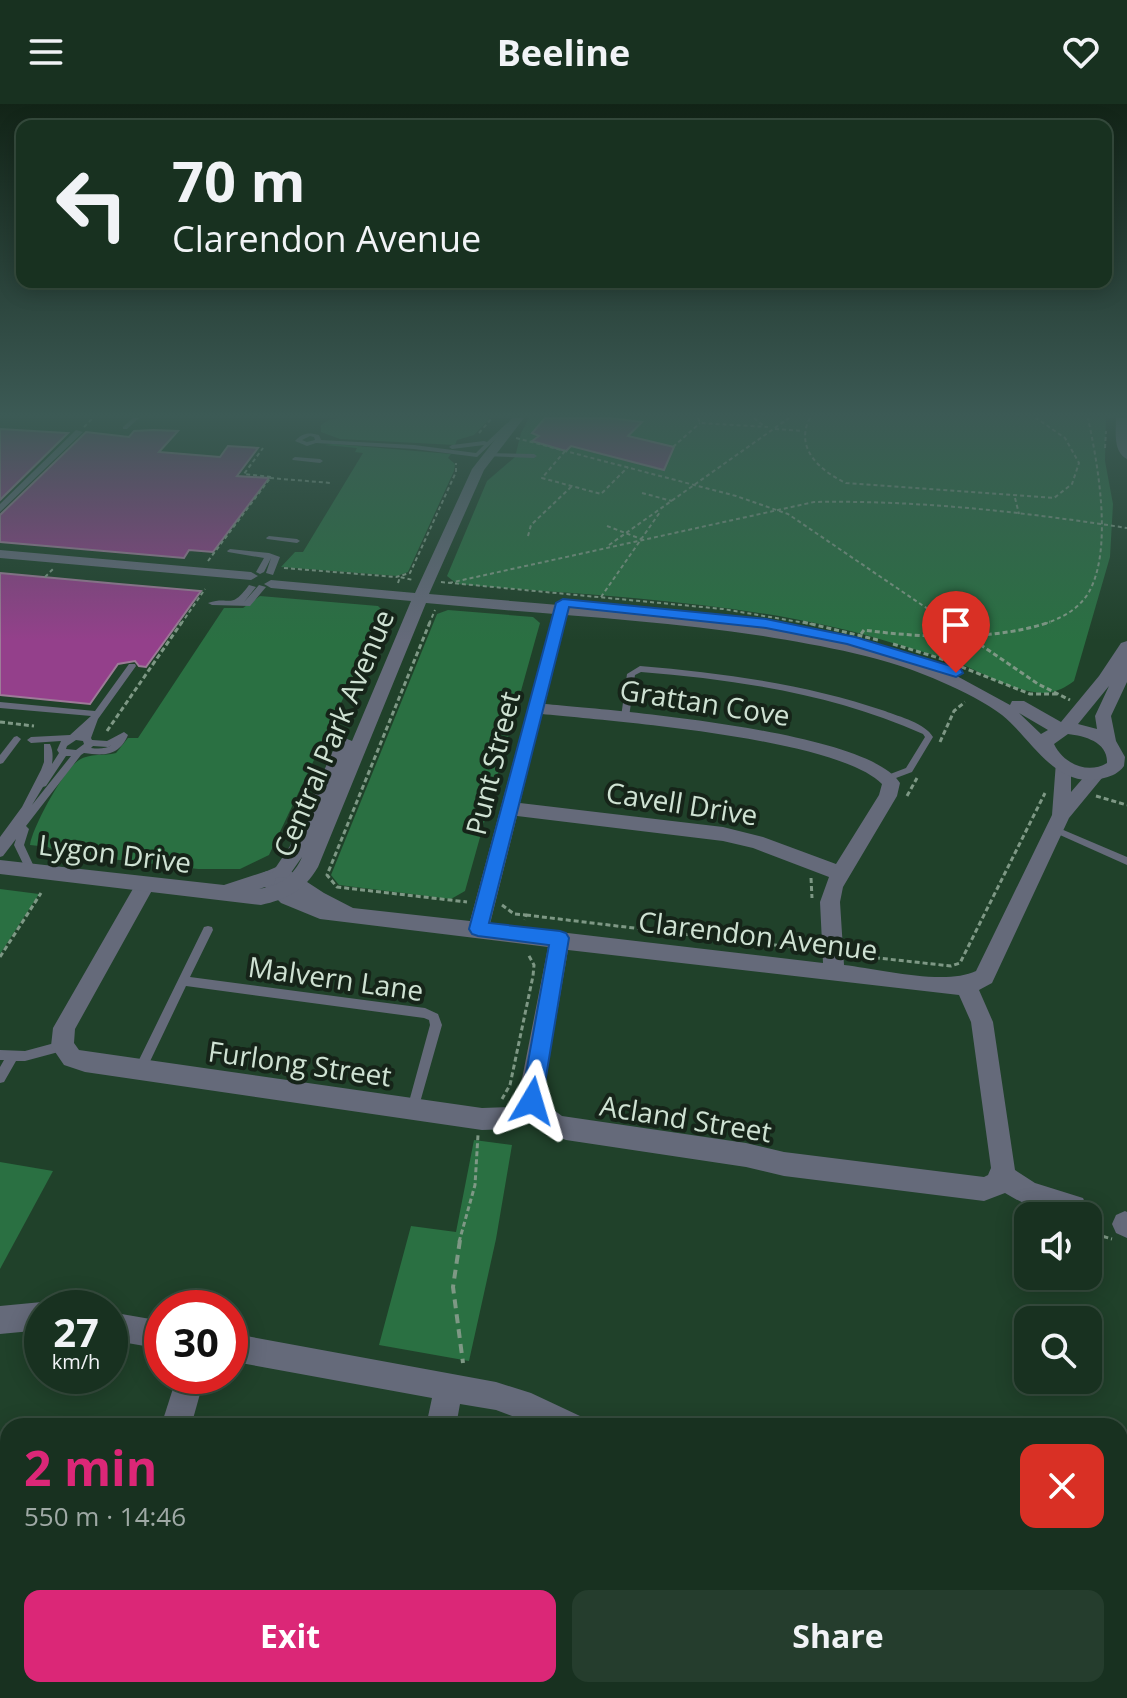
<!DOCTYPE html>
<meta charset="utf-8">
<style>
body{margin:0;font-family:"Open Sans",sans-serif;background:#253d2d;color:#f1f3f6;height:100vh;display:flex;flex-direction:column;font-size:30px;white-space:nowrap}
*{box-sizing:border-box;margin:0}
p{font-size:26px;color:#9fa9a5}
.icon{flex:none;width:44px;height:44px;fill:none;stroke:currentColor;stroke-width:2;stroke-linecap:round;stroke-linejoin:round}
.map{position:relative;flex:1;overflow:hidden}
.drawer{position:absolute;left:0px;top:1314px;width:1128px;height:280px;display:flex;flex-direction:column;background:#183120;border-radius:24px 24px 0 0;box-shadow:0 4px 20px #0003,0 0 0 2px #364c3e}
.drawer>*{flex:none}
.top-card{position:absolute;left:16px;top:16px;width:1096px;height:168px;border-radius:16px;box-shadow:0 4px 20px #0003,0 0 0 2px #364c3e;background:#183120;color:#f1f3f6;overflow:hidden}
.fabs{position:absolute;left:1014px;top:1098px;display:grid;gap:16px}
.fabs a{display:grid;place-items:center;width:88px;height:88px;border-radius:16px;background:#183120;box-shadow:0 4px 20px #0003,0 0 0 2px #364c3e;font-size:40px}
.speed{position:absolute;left:24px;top:1186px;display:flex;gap:16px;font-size:40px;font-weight:700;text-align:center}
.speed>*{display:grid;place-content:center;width:104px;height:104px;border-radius:50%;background:#183120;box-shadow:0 4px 20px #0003,0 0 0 2px #364c3e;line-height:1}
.speed small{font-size:20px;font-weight:400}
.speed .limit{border:12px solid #d22;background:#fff;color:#111}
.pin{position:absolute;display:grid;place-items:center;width:68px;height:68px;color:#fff;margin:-82px -34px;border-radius:50% 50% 50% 0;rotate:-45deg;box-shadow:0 0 8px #0007}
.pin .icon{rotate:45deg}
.me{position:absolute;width:88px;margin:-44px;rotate:7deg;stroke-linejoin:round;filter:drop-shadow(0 0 6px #0008)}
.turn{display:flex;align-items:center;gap:28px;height:168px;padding:0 24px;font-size:36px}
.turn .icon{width:104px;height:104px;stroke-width:2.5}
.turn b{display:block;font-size:56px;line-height:68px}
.round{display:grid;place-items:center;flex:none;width:84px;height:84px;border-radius:16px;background:#253d2d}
.headline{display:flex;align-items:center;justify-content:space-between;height:136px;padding:0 24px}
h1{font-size:48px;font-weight:700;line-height:60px;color:#db2777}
.action{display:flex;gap:16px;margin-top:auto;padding:16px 24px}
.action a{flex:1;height:92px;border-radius:16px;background:#db2777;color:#fff;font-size:32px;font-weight:700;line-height:92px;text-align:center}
.action a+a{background:#253d2d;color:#f1f3f6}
header{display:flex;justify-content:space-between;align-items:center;height:104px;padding:0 24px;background:#183120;font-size:36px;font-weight:700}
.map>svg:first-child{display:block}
.green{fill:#2a7042}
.building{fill:#94408b;stroke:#9d7b98;stroke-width:2}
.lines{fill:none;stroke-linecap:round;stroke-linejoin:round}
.path-far2{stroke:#7e9885;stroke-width:2;stroke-dasharray:4 3;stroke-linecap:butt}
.path-far1{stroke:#7e9885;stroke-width:3;stroke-dasharray:5 3;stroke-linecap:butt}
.path{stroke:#7e9885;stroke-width:4;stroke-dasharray:9 6;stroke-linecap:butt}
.service{fill:#656a7a;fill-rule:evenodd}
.pedestrian{fill:#656a7a;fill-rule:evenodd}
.minor{fill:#656a7a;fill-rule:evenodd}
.tertiary{fill:#656a7a;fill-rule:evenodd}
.route{fill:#1a73e8;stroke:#114b97;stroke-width:2}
.labels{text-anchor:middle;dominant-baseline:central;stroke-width:8;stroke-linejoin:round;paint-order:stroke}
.street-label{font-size:28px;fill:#cfe2d3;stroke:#162419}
</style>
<header><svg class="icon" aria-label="menu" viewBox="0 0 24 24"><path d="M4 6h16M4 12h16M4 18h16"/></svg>Beeline<svg class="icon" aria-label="heart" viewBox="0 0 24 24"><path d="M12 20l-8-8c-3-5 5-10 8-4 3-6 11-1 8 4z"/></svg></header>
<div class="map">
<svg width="1127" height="1594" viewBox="0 0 1127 1594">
<rect width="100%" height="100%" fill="#20412a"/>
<!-- green -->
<g class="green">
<polygon points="340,314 490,314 474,331 457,336 455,341 340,335 321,328 321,321 329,316"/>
<path d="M529 314H1106L1105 357 1113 400 1110 453 1074 577C1066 583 1057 588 1046 589 1016 590 983 568 955 558 936 551 916 546 896 540 755 496 603 493 457 480L447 472 487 377 515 353 521 329Z"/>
<polygon points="333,340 451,350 448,354 455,360 454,367 408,468 397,472 281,463 295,448 303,448 363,349 355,348 357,344 325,341"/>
<path d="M260 492 378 502 384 508 269 751 240 765H198L59 749 48 743 30 741C32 724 64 665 79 656 90 649 104 652 116 649L128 634H138L224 504H243Z"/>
<polygon points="448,506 533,513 540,519 465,787 451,795 339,781 331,771 437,510"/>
<polygon points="0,785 39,790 0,850"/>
<polygon points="474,1036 512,1041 496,1135 469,1257 379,1241 411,1122 456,1128"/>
<polygon points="0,1058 53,1067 0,1165"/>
</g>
<!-- building -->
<g class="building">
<polygon points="545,314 610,314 642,318 628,332 674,343 664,366 571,342 566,347 532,337 539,332 532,329"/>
<polygon points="0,325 68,329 0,396"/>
<polygon points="153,326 178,327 159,348 220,353 228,342 258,344 237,372 269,374 213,448 189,446 184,454 0,438 0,411 86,328 129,333 134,327"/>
<polygon points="0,469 119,480 201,487 146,563 139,562 135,557 118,560 90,600 0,591"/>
</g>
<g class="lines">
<!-- path-far2 -->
<g class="path-far2">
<polyline points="698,314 700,319 768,323"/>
<polyline points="754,314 764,322"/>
<path d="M810 314C794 344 820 367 846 379L1054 394 1072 380 1079 359 1065 334 1036 314"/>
<polyline points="84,323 93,314"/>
<polyline points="775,325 803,327"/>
<polyline points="479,329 492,314"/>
<polyline points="516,334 736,392 788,410 950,520"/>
<polyline points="673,343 700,319"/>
<polyline points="1105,344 1106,327"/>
<polyline points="565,347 542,374 601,390 628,363"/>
<polyline points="270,374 331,379"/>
<polyline points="642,389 672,397"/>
<polyline points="1015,394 1019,410"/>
<polyline points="607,422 641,435"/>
<polyline points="528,432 531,421 572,382"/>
<polyline points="609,441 789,314"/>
<polyline points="208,457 271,373 244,370 263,344"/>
<polyline points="284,464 396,473 410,469 456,368 456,359"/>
<polyline points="45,473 53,465"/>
<polyline points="441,478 723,505 811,520"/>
<polyline points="398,479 400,473 413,476"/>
<path d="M449 479 814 398C918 396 1024 408 1127 424"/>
<polyline points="601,493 660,408"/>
<polyline points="181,520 205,485"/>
<polyline points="429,520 435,506"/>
<path d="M1044 520C1062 514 1079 505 1089 488 1113 444 1098 361 1088 314"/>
</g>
<!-- path-far1 -->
<g class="path-far1">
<polyline points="430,518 327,771 337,783 467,798"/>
<polyline points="803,518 878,536"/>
<polyline points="947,518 1038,580 1070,596"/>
<path d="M861 530 864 526C922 534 994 537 1050 518"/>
<polyline points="893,540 939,554 1030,590 1059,590"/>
<polyline points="0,618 34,622"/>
<polyline points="107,627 182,518"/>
<polyline points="940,638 954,607 965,598"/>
<polyline points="907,692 917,674"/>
<polyline points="1096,692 1127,701"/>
<polyline points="811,774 812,794"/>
<polyline points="502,801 514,810 526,811 525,816"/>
<polyline points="526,811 816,846"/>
<polyline points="851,851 951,862 960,859 1045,689"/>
<polyline points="0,853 41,789"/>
<polyline points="502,995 510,981 533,872 534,861 528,850"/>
<polyline points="1088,1128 1112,1135"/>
<polyline points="459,1138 475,1081 478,1031"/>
</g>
<!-- path -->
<g class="path">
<polyline points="460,1136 453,1183 463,1259"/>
<polyline points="455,1586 455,1594"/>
</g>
<!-- service -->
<g class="service">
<polygon points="133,314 139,314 127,325 123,325 123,323"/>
<path d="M507 319 512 320 477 353 414 345 316 339 307 342 295 337C302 329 309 328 319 331L321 336 414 341 476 349 484 341 452 345 449 343 452 341 484 337 487 338ZM310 332 314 333 315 336 307 338 302 336Z"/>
<polygon points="487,349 534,350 537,352 534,354 485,352 484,351"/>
<polygon points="295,353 320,355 323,357 320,359 293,356 292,355"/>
<polygon points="269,432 297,435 300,437 297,439 267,435 266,434"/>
<polygon points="230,445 269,449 280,453 273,471 266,469 271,454 264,468 260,470 256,468 264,454 228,448 227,447"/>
<path d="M249 481 256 483 244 498 259 481 266 483 250 502 212 501 208 499C231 491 230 507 249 481Z"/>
<path d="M129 560H135L136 562 98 615 91 634 92 636 107 637 124 628 128 631C119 652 104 652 84 649L81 651 26 722 29 725 24 741 36 767 34 770H28L14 741 16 735 3 752 0 753V733L22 703 41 666 44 658V640H50C53 646 53 653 52 660L59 649 57 646 61 637 31 639 27 636 31 633 70 631 91 612 0 604V598L95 607ZM76 636 83 637 84 640 76 646 66 645 67 642ZM112 641C106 645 98 645 91 644L93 642 108 643ZM66 652H71L32 701 43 683 46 682Z"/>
<path d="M640 562C723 569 806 580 885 607 900 613 925 619 933 633L912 668 888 677 885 676 884 674 885 672 906 664 925 633 923 630C834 590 738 576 641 568L635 571 629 613 625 616 622 615 621 613 627 570Z"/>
<polygon points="17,632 21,635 3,659 0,660 0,651 14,633"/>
<polygon points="1054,722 1127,753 1127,761 1051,727 1049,725"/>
<polygon points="208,822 212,823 213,826 190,873 425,904 438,910 442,921 417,1009 413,1010 409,1009 407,1005 430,921 429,916 424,914 186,882 144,970 140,971 136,970 134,966 136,962 204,823"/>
<polygon points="62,937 66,938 68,942 66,946 25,957 16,957 4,978 0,979 0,963 4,956 0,956 0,946 25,947"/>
</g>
<!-- pedestrian -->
<polygon class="pedestrian" points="76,326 83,328 0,408 0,400"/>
<!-- minor -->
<g class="minor">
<path d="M561 503 568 507 545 600C611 606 867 626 900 679L897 692 843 783 840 798 844 861C879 865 945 882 976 867L1052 711 1056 658 1062 656 1071 662V688L1090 666H1102L1105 670 1102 674 1069 714 992 879 979 886 993 918 1015 1066 1035 1079 1083 1094 1087 1103 1083 1112C1054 1112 1029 1104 1005 1089L984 1097 784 1072 746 1063 566 1036 545 1028 530 1017 510 1025 482 1026 85 968 64 961 51 942 53 924 138 776H152L155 781 75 925 74 939 79 946 482 1004 510 1003 521 998 519 990 548 843 320 815 281 799 257 775 260 770 281 761 324 789 353 804 470 817 554 507ZM542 610C612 617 837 634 882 680L879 691 836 760 763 733 723 723 520 699ZM517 712 723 737 753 744 829 773 820 798 823 859 490 820ZM568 846 959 891 971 918 991 1064 988 1071 984 1073 784 1048 746 1039 562 1012 547 1001 543 990Z"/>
<polygon points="1125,1107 1127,1108 1127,1134 1116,1129 1112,1120 1116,1111"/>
<polygon points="42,1198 52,1204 42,1204 42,1226 0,1230 0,1202"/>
<polygon points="110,1208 162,1217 162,1245 110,1236"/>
<polygon points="230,1229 496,1278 531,1289 580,1312 585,1322 539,1322 496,1306 460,1300 456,1322 426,1322 432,1294 230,1257"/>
<polygon points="177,1272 205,1272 191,1322 161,1322"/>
<polygon points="1120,1372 1127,1373 1127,1403 1120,1402"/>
<polygon points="109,1586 143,1586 142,1594 108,1594"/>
<rect x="411" y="1586" width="34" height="8"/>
<polygon points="747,1586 781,1586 784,1594 750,1594"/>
</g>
<!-- tertiary -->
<g class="tertiary">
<path d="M512 314H524L484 366 429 490 642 508 801 529 884 547 955 571 1010 601 1012 597H1024L1061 618 1099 572 1121 539 1127 537V578L1111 612 1116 637 1125 653 1124 662C1119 669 1112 672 1104 674 1056 687 1033 636 1002 611 986 599 963 587 944 579 888 553 823 542 763 532 651 515 538 510 426 499L318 763C304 787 287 795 261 801L0 770V756L224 781 267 767 272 769 290 742 336 640 345 634 352 637 411 497 271 484 264 480 271 476 415 489 472 365ZM1109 582 1095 612 1097 625 1078 620ZM1019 609 1048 626 1041 630ZM1068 630C1085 632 1108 638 1107 659 1087 671 1063 659 1054 640ZM302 753C294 772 279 782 259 785L274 780 276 774 288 773Z"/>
<path d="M1116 314H1127V355C1113 348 1116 328 1116 314Z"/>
<polygon points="0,446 251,468 258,472 251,476 0,454"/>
</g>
</g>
<!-- sky -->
<linearGradient id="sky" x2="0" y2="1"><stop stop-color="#122417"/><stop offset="0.58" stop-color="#3c5a55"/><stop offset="1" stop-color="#3c5a55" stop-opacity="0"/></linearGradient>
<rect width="1127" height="537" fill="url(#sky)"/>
<!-- route -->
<polygon class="route" points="563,495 766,515 855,533 961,565 963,569 956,573 847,540 766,524 569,503 489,819 560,827 566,829 569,834 542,997 539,1004 532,1007 524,1004 521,997 549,841 478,832 472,830 469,825 556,499"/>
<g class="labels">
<!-- street labels -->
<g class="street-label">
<text transform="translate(705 598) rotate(9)">Grattan Cove</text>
<text transform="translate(333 629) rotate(-67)">Central Park Avenue</text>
<text transform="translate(492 659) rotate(-76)">Punt Street</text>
<text transform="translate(682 699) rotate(9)">Cavell Drive</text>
<text transform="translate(115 749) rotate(7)">Lygon Drive</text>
<text transform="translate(758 831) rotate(7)">Clarendon Avenue</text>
<text transform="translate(336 874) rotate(8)">Malvern Lane</text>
<text transform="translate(300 959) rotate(8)">Furlong Street</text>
<text transform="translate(686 1014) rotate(9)">Acland Street</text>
</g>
</g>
</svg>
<div class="fabs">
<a><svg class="icon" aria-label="sound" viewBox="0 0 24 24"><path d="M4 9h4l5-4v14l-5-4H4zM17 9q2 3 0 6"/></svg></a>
<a><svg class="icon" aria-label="search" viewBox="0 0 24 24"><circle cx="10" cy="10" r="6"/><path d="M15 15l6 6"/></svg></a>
</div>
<div class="speed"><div>27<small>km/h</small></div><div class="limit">30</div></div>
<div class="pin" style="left:956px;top:569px;background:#d93025"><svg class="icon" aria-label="arrive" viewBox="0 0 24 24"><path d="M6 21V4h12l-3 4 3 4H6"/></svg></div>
<svg class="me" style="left:532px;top:997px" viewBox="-20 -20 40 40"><path d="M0-17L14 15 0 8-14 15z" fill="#1a73e8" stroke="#fff" stroke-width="4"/></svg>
<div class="top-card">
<div class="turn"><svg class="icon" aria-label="left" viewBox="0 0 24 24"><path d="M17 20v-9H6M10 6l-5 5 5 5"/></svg><div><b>70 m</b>Clarendon Avenue</div></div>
</div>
<section class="drawer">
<div class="headline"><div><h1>2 min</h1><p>550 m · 14:46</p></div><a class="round" style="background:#d93025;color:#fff"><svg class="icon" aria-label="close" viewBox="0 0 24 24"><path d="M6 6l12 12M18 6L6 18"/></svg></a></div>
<div class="action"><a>Exit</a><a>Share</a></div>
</section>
</div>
